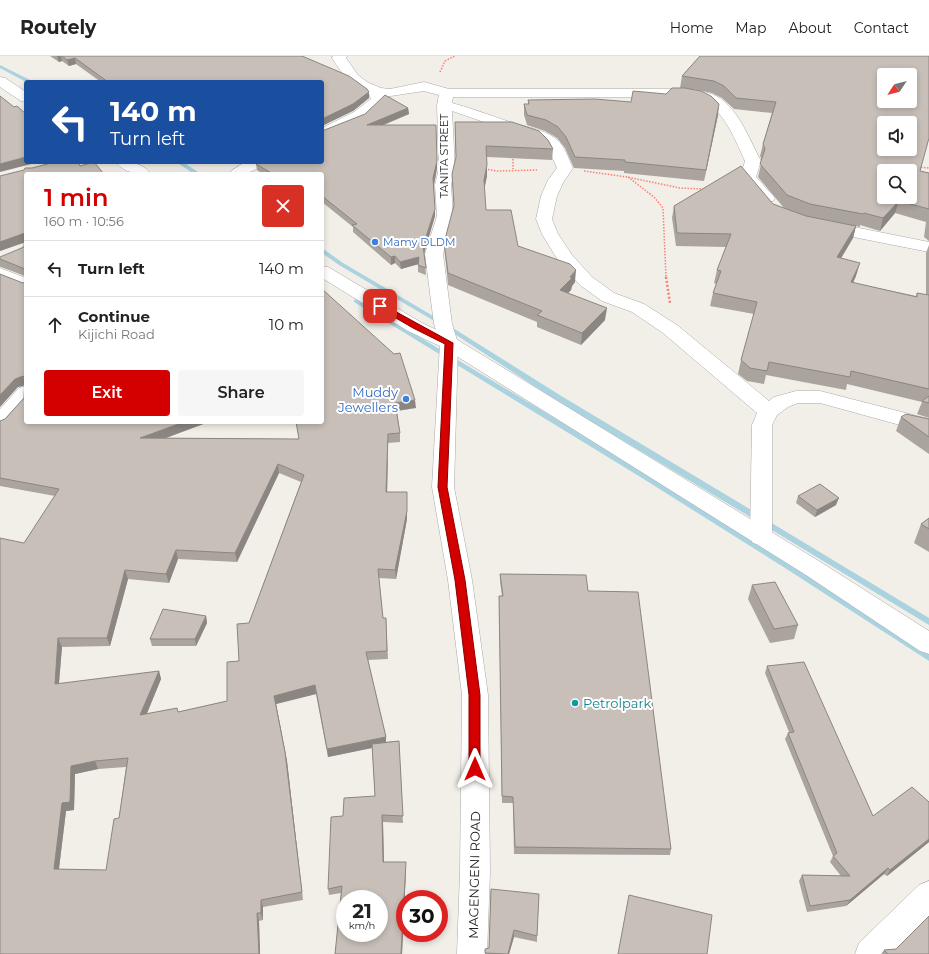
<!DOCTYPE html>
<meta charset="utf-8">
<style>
body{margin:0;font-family:Montserrat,sans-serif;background:#f6f6f6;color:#222;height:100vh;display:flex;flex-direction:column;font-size:15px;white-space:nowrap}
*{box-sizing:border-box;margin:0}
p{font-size:13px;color:#767676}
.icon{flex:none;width:22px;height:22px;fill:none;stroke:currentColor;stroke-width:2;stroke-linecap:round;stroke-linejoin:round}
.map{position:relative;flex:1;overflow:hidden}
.panel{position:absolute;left:24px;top:116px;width:300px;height:252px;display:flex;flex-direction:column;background:#fff;border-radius:4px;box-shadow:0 2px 6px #0003}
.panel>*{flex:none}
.banner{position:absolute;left:24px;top:24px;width:300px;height:84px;border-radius:4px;box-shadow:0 2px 6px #0003;background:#1a4fa0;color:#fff;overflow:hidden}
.needle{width:26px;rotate:234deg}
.controls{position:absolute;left:877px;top:12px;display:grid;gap:8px}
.controls a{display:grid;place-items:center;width:40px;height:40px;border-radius:4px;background:#fff;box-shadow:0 2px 6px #0003;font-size:20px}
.speed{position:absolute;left:336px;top:834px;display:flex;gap:8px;font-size:20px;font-weight:700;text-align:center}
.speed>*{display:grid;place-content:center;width:52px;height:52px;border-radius:50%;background:#fff;box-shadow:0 2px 6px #0003;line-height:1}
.speed small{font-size:10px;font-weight:400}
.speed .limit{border:6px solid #d22;background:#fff;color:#111}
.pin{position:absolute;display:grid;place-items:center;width:34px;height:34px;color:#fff;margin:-17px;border-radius:8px;box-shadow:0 2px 6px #0006}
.me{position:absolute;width:44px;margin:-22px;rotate:0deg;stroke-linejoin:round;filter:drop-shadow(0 0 3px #0008)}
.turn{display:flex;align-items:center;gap:14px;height:84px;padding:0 20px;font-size:18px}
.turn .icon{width:52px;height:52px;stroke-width:2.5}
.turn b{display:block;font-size:28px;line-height:34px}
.round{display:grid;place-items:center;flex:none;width:42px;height:42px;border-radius:4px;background:#f6f6f6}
.overview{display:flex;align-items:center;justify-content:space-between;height:68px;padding:0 20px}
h1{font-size:24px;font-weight:600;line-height:30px;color:#d40000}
.button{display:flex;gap:8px;margin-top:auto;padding:8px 20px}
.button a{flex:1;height:46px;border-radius:4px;background:#d40000;color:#fff;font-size:16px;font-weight:600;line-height:46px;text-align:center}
.button a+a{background:#f6f6f6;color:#222}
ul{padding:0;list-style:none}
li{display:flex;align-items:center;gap:12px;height:56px;padding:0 20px;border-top:1px solid #e0e0e0}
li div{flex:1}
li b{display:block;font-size:15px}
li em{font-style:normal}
header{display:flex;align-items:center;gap:24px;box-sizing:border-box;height:56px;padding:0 20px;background:#fff;border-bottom:1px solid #e0e0e0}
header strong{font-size:19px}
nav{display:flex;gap:22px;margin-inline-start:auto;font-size:14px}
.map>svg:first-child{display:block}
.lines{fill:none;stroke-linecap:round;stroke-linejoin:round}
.stream{fill:#aad3df;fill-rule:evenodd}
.minor-casing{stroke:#a9a9a9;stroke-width:1}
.tertiary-casing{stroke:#a9a9a9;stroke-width:1}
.path-far1{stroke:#fa8072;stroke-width:1.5;stroke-dasharray:1.5 1.5;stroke-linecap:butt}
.path{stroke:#fa8072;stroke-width:2.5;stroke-dasharray:2 2;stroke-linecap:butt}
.minor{fill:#fff;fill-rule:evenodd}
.tertiary{fill:#fff;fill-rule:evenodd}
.wall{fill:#aba49e;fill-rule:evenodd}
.shaded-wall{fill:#8b8681}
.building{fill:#c7bfb8;stroke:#8b8681;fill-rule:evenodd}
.route{fill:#d40000;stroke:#8a0000}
.shop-dot{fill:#3f7fe0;stroke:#fff;stroke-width:1.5}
.culture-dot{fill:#0f9aa8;stroke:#fff;stroke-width:1.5}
.labels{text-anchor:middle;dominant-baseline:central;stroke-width:4;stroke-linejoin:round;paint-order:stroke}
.far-street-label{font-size:11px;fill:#222;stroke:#fff}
.far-shop-label{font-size:11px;fill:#366cbe;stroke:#fff;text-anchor:start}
.shop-label{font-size:13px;fill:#366cbe;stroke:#fff;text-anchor:end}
.culture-label{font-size:13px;fill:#0d838f;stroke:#fff;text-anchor:start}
.street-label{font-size:13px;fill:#222;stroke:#fff}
</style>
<header>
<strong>Routely</strong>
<nav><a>Home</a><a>Map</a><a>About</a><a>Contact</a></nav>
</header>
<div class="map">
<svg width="929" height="898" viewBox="0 0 929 898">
<rect width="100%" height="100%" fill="#f2efe9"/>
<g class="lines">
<!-- stream -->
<g class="stream">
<polygon points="0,9 32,25 33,26 26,26 0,12"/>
<polygon points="176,106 183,106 201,118 194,118"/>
<polygon points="322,192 343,207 445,267 563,341 758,458 759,460 758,462 752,462 557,345 441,269 339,209 322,197"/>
<polygon points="356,243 648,418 791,507 929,596 929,605 785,512 642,422 354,246 354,244"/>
<polygon points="770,466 929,562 929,569 767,471 766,469 767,467"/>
</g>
<!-- minor casing -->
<g class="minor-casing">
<g id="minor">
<path d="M333 0H347L346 2 358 19 367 26 381 32 390 33 424 26 449 33H684C693 34 703 35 712 38 737 48 749 83 761 105L756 121 775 142 773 145C759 149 751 134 742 125L740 122 745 105C735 84 725 55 702 45 697 42 690 42 684 41H453L452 47C471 52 489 59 507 65 523 71 542 72 556 83 565 90 568 102 573 112L564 125 557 140 552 163 558 178 572 199 592 221 614 237 644 248 677 269 769 345 774 341 796 335H820L929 363V377L820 347H798L788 351 777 359 772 369V481L769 487 761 489 753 487 750 481 752 369 757 357 663 277 632 256 602 245 580 229 559 206 542 178 536 163 541 140 548 124 557 112 549 94 539 85 452 55 455 112 451 129 453 160 443 198 452 268 458 287 454 431 472 524 488 639 490 816 487 898H457L460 816 462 639 448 524 432 431 440 287 434 268 425 198 437 160 435 129 439 112 437 49 439 39 424 35 384 41 385 44 383 47 365 63 322 81V72L354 56 371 43 369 38C351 30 342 18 332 2Z"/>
<path d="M245 106H264C255 118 242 118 229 118L231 115Z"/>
<polygon points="824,165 929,186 929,196 818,174 816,170 818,166"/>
<polygon points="0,212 26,222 26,234 0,224"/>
<polygon points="26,330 26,349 7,371 0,373 0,353 19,332"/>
<polygon points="929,825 929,860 891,898 855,898 859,887 919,829"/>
</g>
</g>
<!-- tertiary casing -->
<g class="tertiary-casing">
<g id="tertiary">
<polygon points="0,21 5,22 26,36 26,46 21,45 0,31"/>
<path d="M116 106C129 106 142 106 151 118 138 118 125 118 116 106Z"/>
<polygon points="322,210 328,211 422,267 456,283 822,507 929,575 929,598 920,595 806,519 442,291 408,275 322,222"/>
</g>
</g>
<!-- path-far1 -->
<g class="path-far1">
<polyline points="440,16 445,5 455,0"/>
<polyline points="513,100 513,113"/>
<polyline points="918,111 929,112"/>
<polyline points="485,113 497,115 537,114"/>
<polyline points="584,115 627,121 680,132 703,133"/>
<polyline points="628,121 654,141 663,152 666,222"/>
</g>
<!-- path -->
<polyline class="path" points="666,221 670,247"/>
<!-- minor -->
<use href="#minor" class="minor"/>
<!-- tertiary -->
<use href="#tertiary" class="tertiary"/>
</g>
<!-- wall -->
<g class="wall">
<polygon points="50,0 302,0 369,36 369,42 353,55 322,26 101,26 76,8 69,10 62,5 59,6"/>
<polygon points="700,0 920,115 929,117 929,185 924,181 926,166 895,157 880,175 860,169 860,171 856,170 853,182 841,202 856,220 853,227 916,240 917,237 926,239 926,197 929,189 929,362 917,358 922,346 847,328 846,334 766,319 764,328 747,325 738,318 741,304 754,258 710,250 713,237 716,228 714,227 717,214 726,191 676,190 672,162 674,150 773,148 784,152 758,121 762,104 760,100 763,88 772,57 734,53 722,42 712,37 693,33 718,59 704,125 624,117 624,115 574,112 565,92 557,82 545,75 527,69 524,59 524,48 528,48 528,44 631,46 666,38 684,32 680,32 682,20"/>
<polygon points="408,52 409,58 384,69 437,112 434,128 435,160 424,196 426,219 418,216 418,208 401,213 395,207 391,209 353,176 353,171 322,146 322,118 263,118 257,114 256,108"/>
<polygon points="455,66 553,93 552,104 487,101 487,120 484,132 486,154 518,190 575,226 572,230 571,234 568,237 605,264 581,289 537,271 537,266 448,229 445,198 444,187 454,151 452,118 456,103"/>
<path d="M24 114 26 366 206 367 165 382 299 383 296 366 416 352 397 355 400 377V386L388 387 387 436 407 444V463L396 523 379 522 383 562H386L388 603 368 604 386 681V686L399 685 403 767 383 766 384 806 406 813 402 898H335L341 837 329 839 328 833 343 760 375 740 372 692 328 701 316 638 276 648 287 705 303 844 263 851V864L259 865 260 898H0L24 487 55 440 0 430V365L5 363 24 342V329L18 331 23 227 25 226V220L1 211H0V203L24 191V186L0 195V120ZM279 417 301 426 249 567 239 605 227 645 179 656 147 657 161 623 159 615 59 628 62 591 110 590 128 523 169 527 178 503 237 506ZM126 711 119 762 106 814 59 813 66 755 74 754 75 718 98 713Z"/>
<polygon points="901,361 929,363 929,398 896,375"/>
<polygon points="798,440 836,449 815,461 796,447"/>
<polygon points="929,462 929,496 914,487 921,468"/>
<polygon points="500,518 588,535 671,793 670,799 514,798 513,747 502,747 499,547 499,540 502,540 500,525"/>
<polygon points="752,529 798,569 794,583 770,587 748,543"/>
<polygon points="206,560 207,567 196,590 152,590 150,583"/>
<polygon points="767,610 873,760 929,746 929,786 887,820 884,818 846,850 807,856 799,825 802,819 841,820 830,806 833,800 785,683 788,677 789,676 765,617"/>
<polygon points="491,833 537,880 537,886 514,881 509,898 485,898 485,893 489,892"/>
<polygon points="896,893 929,898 881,898 884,894"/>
</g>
<!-- shaded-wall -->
<g class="shaded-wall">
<polygon points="57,0 61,0 62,5 59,6"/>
<polygon points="75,2 76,8 69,10 67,4"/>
<polygon points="369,36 369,42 353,55 322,70 322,63"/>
<polygon points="719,48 718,59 704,125 706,114"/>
<polygon points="408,52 409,58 368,75 367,69"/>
<polygon points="26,101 26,106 39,106 0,116 0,108"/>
<polygon points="437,105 437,112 434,129 433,122"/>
<polygon points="487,109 487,120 484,135 484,124"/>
<polygon points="899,145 895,157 880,175 883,162"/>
<polygon points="435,153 435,160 424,198 423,190"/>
<polygon points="856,170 853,182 834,214 837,201"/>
<polygon points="25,177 26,186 0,195 0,186"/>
<polygon points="395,200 395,207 391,209 391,201"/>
<polygon points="419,201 419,208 401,213 400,206"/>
<polygon points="860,207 856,220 847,239 851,226"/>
<polygon points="576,214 575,226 572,230 571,234 559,246 560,234 570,221"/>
<polygon points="607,252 605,264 581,289 582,277"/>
<polygon points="23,320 26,329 18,331 0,351 0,339 15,323"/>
<polygon points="415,344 416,352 396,355 395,347"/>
<polygon points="184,366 206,366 206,367 142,391 140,382"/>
<polygon points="388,378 388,387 387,445 386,436"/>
<polygon points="278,408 279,417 237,506 235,497"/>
<polygon points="407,436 407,463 396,523 395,514"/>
<polygon points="839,442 836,449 815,461 817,454"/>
<polygon points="176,494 178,503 169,527 166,518"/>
<polygon points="125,514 128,523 110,590 107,582"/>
<polygon points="206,560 207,567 196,590 195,583"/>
<polygon points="58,582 62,591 58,637 55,628"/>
<polygon points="159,615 161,623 143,667 140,659"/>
<polygon points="315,629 316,638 276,648 287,705 303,844 302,836 274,640"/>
<polygon points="386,681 386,689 328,701 327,693"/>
<polygon points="95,705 98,713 75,718 74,754 66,755 58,820 54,813 62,747 71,710"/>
<polygon points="382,759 383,766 384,812 383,806"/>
<polygon points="929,783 929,786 887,820 890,814"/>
<polygon points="406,806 406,813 402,898 401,898"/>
<polygon points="888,812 884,818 846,850 850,844"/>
<polygon points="261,844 263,851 263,864 261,857"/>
<polygon points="257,857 259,865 260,898 259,898"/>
<polygon points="514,874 514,881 509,898 508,898"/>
</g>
<!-- building -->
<g class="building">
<polygon points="62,0 302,0 349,20 367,33 369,36 353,48 322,63 322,26 108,26 75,2 67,4"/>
<path d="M700 0H929V82L920 115 929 117V153L899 145 883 162 864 157 863 158 810 148 787 139 760 108 765 93 763 88 776 46 736 42 724 30 714 25 682 20ZM884 19H910V45H884ZM884 67H910V93H884ZM884 115H910V141H884Z"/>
<polygon points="672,32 685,32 701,35 711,40 719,48 706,114 625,106 625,104 575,101 566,81 558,71 546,64 527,59 524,48 529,48 528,44 595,43 631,46 633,35 666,38"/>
<polygon points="385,39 408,52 367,69 436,69 437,105 433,122 435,153 423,190 426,212 418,209 419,201 400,206 395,200 391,201 352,169 357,168 322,140 322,118 273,118 256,108 258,106 322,106 322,75 365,58"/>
<polygon points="0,40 14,51 17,50 26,58 26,101 0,108"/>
<polygon points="455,66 512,66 539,75 548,84 553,93 486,90 487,109 484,124 486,154 511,154 518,190 570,208 576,214 570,221 572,222 560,234 607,252 582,277 537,259 542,255 448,217 444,187 454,149 452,118 456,101"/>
<path d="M55 106H78L80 110 94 106 104 118H26V366H184L140 382 299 383 296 366H322V233L394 298 400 297 415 344 395 347 400 377 388 378 386 436H407V455L395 514 378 513 383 562H386L387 595 366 596 386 681 327 693 315 629 274 640 285 696 302 836 261 844V857H257L259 898H0V482L24 487 59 433 0 422V365L5 363 24 342 25 322 23 320 15 323 0 339V218L23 227 25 226V213L0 203V201L24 191 25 177 0 186V120L24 114 25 112H32ZM278 408 304 419 249 567 237 568 239 605 227 606V645L178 656 177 652 140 659 159 615 55 628 58 582H107L125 514 166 518 176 494 235 497ZM128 702 119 762 114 763 106 814 54 813 62 747 70 746 71 710 95 705Z"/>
<polygon points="741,110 773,148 806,160 856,170 837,201 860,207 851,226 917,241 917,237 929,239 929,333 851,315 850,321 769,306 767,315 750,312 741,304 757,246 713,237 721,215 717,214 731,178 677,177 674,150"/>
<polygon points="929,340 929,347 922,345"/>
<polygon points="906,358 929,363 929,381 901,361"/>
<polygon points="820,428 839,442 817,454 798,440"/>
<polygon points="929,462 929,473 921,468"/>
<polygon points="500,518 586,519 588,535 638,536 671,793 515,791 513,741 502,740 499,540 503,540"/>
<polygon points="775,526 798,569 774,573 752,529"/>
<polygon points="163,553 206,560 195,583 150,583"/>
<polygon points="804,606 873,760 912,731 929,746 929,783 890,814 888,812 850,844 810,850 802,819 850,820 833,800 837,797 788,677 794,676 767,610"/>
<path d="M399 685 403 760 382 759 383 806H406L401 898H335L342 830 328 833 331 761 343 760 344 742 375 740 372 688ZM345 843H379V877H345Z"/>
<polygon points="491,833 539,838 537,880 514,874 508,898 485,897 485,893 489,892"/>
<polygon points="629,839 712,859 707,898 618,898"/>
<polygon points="929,860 929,898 888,898 884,894 896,893"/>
</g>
<!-- route -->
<polygon class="route" points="380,247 453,287 447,431 465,524 480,639 480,713 479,717 475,718 471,717 469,713 469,639 455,524 438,431 445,288 413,272 377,251 376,250"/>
<!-- markers -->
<g class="shop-dot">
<circle cx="375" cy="186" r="4"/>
<circle cx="406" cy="343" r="4"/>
</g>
<circle class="culture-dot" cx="575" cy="647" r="4"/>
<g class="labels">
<!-- far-street labels -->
<g class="far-street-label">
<text transform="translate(444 100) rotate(-90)">TANITA STREET</text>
</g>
<!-- far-shop labels -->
<g class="far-shop-label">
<text x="383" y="186">Mamy DLDM</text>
</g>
<!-- shop labels -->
<g class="shop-label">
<text x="398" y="336">Muddy<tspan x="398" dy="15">Jewellers</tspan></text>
</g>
<!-- culture labels -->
<g class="culture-label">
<text x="583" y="647">Petrolpark</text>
</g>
<!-- street labels -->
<g class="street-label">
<text transform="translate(474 819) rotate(-89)">MAGENGENI ROAD</text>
</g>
</g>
</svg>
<div class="controls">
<a><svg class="needle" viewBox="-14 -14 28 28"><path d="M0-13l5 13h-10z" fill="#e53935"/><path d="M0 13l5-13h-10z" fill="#767676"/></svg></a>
<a><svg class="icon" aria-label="sound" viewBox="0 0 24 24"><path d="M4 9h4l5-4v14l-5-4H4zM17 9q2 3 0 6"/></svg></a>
<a><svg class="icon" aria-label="search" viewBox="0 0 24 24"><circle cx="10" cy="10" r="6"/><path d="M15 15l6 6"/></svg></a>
</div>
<div class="speed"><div>21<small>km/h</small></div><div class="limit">30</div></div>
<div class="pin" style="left:380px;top:250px;background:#d93025"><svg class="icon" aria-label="arrive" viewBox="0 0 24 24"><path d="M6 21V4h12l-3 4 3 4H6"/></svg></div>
<svg class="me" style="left:475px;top:713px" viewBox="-20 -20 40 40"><path d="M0-17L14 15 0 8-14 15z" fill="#d40000" stroke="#fff" stroke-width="4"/></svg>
<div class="banner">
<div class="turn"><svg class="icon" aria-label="left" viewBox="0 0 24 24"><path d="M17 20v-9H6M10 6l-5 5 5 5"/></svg><div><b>140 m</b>Turn left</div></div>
</div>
<section class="panel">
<div class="overview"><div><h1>1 min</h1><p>160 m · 10:56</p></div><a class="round" style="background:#d93025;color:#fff"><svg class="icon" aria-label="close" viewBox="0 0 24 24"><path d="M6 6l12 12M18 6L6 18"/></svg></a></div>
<ul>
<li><svg class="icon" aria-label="left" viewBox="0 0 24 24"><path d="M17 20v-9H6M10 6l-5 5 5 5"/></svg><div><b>Turn left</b></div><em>140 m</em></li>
<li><svg class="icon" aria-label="ahead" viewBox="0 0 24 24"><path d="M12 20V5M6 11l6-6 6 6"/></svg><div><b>Continue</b><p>Kijichi Road</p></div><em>10 m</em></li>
</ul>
<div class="button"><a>Exit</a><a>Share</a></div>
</section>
</div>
